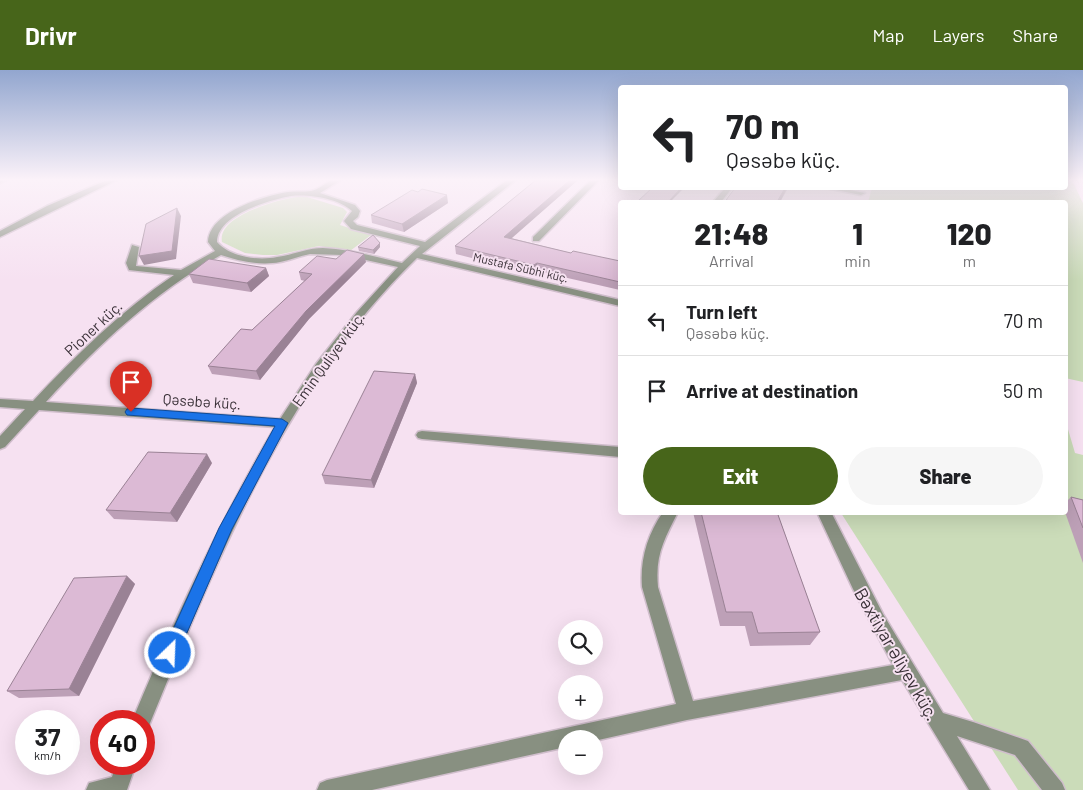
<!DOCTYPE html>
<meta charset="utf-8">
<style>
body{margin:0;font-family:Barlow,sans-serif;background:#f6f6f6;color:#202124;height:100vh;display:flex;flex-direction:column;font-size:19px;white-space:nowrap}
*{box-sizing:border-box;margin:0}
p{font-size:16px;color:#757577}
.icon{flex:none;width:28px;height:28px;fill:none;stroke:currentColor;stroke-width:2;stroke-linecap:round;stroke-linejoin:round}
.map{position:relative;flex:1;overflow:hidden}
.side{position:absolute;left:618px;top:130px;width:450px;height:315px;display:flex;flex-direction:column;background:#fff;border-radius:5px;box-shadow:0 5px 20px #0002}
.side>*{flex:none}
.banner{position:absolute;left:618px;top:15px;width:450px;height:105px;border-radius:5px;box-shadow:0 5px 20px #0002;background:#fff;color:#202124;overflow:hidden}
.buttons{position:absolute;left:558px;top:550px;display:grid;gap:10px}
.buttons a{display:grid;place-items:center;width:45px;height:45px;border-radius:50%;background:#fff;box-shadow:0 5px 20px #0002;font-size:25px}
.speed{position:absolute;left:15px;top:640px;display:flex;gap:10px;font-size:25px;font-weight:700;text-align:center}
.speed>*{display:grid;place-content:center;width:65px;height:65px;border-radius:50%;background:#fff;box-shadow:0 5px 20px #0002;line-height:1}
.speed small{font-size:12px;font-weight:400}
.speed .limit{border:8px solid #d22;background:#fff;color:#111}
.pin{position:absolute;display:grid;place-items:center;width:42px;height:42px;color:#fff;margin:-51px -21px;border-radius:50% 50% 50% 0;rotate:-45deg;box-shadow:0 0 5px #0007}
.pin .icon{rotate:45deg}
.me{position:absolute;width:55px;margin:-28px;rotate:24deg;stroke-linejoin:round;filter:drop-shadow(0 0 4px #0008)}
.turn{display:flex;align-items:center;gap:18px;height:105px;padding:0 25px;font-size:22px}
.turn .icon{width:65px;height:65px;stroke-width:2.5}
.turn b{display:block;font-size:35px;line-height:42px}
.eta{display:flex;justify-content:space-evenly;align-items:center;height:85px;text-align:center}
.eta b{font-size:30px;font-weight:800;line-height:35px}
.cta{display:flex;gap:10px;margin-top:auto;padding:10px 25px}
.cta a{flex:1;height:58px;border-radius:30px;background:#47651a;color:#fff;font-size:20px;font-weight:800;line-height:58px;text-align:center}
.cta a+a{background:#f6f6f6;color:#202124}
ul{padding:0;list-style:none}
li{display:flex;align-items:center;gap:15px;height:70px;padding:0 25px;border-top:1px solid #e0e0e0}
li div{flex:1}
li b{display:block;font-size:19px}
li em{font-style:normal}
header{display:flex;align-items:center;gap:30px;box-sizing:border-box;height:70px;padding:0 25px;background:#47651a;color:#fff}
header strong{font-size:24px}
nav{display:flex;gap:28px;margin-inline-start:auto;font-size:18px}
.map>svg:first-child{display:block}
.green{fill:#cbdcb9}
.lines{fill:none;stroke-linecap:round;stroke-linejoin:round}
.minor-casing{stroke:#d0becc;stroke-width:3}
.minor{fill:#889081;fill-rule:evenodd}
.wall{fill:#bda0b7}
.shaded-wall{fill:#9a8295}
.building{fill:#dcbad5;stroke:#9a8295}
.route{fill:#1a73e8;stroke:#114b97}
.labels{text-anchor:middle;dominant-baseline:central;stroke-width:4;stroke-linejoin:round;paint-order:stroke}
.far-street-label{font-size:12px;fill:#393037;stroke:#f6e1f1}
.street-label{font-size:15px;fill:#393037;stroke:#f6e1f1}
.near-street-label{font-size:18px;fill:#393037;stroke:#f6e1f1}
</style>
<header>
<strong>Drivr</strong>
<nav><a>Map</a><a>Layers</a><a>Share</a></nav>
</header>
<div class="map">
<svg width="1083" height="720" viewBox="0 0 1083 720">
<rect width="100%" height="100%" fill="#f6e1f1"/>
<!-- green -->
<g class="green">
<polygon points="1065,110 1072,110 1083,133 1083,312 1065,308 1065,132 868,132 872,118 1065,118"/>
<path d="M296 127H307L343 138 347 142 340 155 371 165 350 181 319 176 277 185H263L245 183 222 172C217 146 277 130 296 127Z"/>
<polygon points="1065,349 1075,383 1083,385 1083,720 1018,720 841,443 1065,442"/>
</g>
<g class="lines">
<!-- minor casing -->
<g class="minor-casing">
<g id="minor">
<polygon points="0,110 7,110 0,113"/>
<polygon points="107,110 117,110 0,167 0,161 47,136"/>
<path d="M331 110H341L320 123 355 135 360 141 358 147 353 151 357 155 425 172 507 110H516L422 184 620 230V236L417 188C285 315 217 491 148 658L144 659V651H132C174 550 220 451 275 357L39 340 5 377 0 379V366L25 339 0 337V329L33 331C76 285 121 241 174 205L129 200 126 193 132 175 139 177 136 196 181 200 215 181 208 172C209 142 264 126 288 122 296 121 304 122 311 121 318 120 326 113 331 110ZM291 126C309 124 338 128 352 141L344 151 351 159 420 176 402 193C376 187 350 179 323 178 307 178 293 185 277 187 258 191 230 187 217 172 217 145 269 130 291 126ZM310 184 343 185 398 197 357 242 316 294 280 349 46 332C98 275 153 223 221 185 239 191 260 196 280 192 290 190 300 186 310 184Z"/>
<polygon points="591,110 599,110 539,171 533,171 533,167"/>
<polygon points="725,118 732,118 721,132 713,132"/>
<polygon points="826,118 841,118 865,123 861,125"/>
<polygon points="422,361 620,377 620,387 422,369 418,368 416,365 418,362"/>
<path d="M663 442H678C664 470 655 485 658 517L693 631 893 595 853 519 817 442H831L883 544 943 643 973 652 1028 671 1062 713 1065 720H1042L1015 685 957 666 990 720H969L902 610 687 650 594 671V669H566V677L372 720H317L320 713 327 710 676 634 642 517C640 490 647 465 663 442Z"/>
<polygon points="116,694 136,694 127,720 86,720 89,713 112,707"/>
</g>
</g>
<!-- minor -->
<use href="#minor" class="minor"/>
</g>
<!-- wall -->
<g class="wall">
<polygon points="536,110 578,110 511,168 571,183 620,191 620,220 537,201 534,204 456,184 455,176"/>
<polygon points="787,120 780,132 725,132 726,130"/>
<polygon points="418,122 448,133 404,162 372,153 371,145"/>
<polygon points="380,173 380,177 374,184 359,181 358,177"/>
<polygon points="336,189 366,192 309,249 260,310 212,304 208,296 252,260 305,211 301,210 299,202"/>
<polygon points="266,198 269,206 251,222 193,213 189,204"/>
<polygon points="415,304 417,313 374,418 325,414 322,405"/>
<polygon points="212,393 177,452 114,449 106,440"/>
<polygon points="1071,427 1083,430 1083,493 1065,442 1065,433"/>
<polygon points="693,442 777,442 820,562 810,575 750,576 745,556 720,556"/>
<polygon points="127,506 135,514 79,626 19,628 7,621"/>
</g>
<!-- shaded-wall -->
<g class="shaded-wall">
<polygon points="570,110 578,110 504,175 504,167"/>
<polygon points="681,118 684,118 670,132 668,132"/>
<polygon points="785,118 787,118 780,132 777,132"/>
<polygon points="447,125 448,133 404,162 402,154"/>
<polygon points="177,138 181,146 176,189 144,195 139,186"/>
<polygon points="380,173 380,177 374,184 373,180"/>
<polygon points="364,184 366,192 309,249 260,310 256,301 306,241"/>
<polygon points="537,193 537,201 534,204 534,195"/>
<polygon points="266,198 269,206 251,222 247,213"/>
<polygon points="415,304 417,313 374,418 371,410"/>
<polygon points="207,384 212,393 177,452 170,443"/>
<polygon points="127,506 135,514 79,626 69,619"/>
</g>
<!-- building -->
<g class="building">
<polygon points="536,110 570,110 504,167 571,183 573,181 620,191 620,212 537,193 534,195 455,176"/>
<polygon points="652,118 681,118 668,132 637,132"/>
<polygon points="735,118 785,118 777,132 737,132 726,130"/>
<polygon points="422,119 447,125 402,154 371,145 412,120 418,122"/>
<polygon points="177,138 172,181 139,186 146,154"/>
<polygon points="373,165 380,173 373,180 358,177"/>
<polygon points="347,180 364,184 306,241 256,301 208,296 241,259 252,260 312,204 299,202 317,186 336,189"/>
<polygon points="209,189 266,198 247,213 189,204"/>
<polygon points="374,301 415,304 371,410 322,405"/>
<polygon points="148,382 207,384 170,443 106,440"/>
<polygon points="1071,427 1083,430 1083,458"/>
<polygon points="701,442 777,442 820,562 758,563 752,542 726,542"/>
<polygon points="127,506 69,619 7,621 74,508"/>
</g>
<!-- sky -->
<linearGradient id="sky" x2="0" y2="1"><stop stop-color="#92a6cf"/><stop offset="0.52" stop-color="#fbf2f9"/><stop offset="1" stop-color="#fbf2f9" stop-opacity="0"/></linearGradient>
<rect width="1083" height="211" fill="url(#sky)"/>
<!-- route -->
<polygon class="route" points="131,338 282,349 288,353 232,459 176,588 170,590 165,588 163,583 165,577 219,458 275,356 127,345 125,342 127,339"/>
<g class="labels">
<!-- far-street labels -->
<g class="far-street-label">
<text transform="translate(521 197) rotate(13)">Mustafa Sübhi küç.</text>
</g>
<!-- street labels -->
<g class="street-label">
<text transform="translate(93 258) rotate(-43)">Pioner küç.</text>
<text transform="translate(328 289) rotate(-54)">Emin Quliyev küç.</text>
<text transform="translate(202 331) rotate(4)">Qəsəbə küç.</text>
</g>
<!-- near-street labels -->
<g class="near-street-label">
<text transform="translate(897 584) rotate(60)">Bəxtiyar Əliyev küç.</text>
</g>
</g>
</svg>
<div class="buttons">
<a><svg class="icon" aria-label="search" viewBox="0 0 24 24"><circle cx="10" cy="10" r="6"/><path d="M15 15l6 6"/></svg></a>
<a>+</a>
<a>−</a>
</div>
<div class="speed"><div>37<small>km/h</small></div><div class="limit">40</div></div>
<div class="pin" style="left:131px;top:342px;background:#d93025"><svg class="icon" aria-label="arrive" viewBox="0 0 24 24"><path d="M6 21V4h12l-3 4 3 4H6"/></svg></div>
<svg class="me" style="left:170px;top:583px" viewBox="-20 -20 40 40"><circle r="17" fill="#1a73e8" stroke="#fff" stroke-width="3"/><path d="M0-11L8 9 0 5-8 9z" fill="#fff"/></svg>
<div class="banner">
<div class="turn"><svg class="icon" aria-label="left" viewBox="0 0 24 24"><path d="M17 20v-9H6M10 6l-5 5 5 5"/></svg><div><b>70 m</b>Qəsəbə küç.</div></div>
</div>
<section class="side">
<div class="eta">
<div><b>21:48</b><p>Arrival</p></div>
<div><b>1</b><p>min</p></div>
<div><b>120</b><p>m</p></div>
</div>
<ul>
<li><svg class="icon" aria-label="left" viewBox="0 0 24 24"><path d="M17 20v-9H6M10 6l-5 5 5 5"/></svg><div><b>Turn left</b><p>Qəsəbə küç.</p></div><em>70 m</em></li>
<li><svg class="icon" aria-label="arrive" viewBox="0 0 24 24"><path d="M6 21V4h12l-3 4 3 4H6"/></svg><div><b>Arrive at destination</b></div><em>50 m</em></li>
</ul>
<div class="cta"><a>Exit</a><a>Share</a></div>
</section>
</div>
